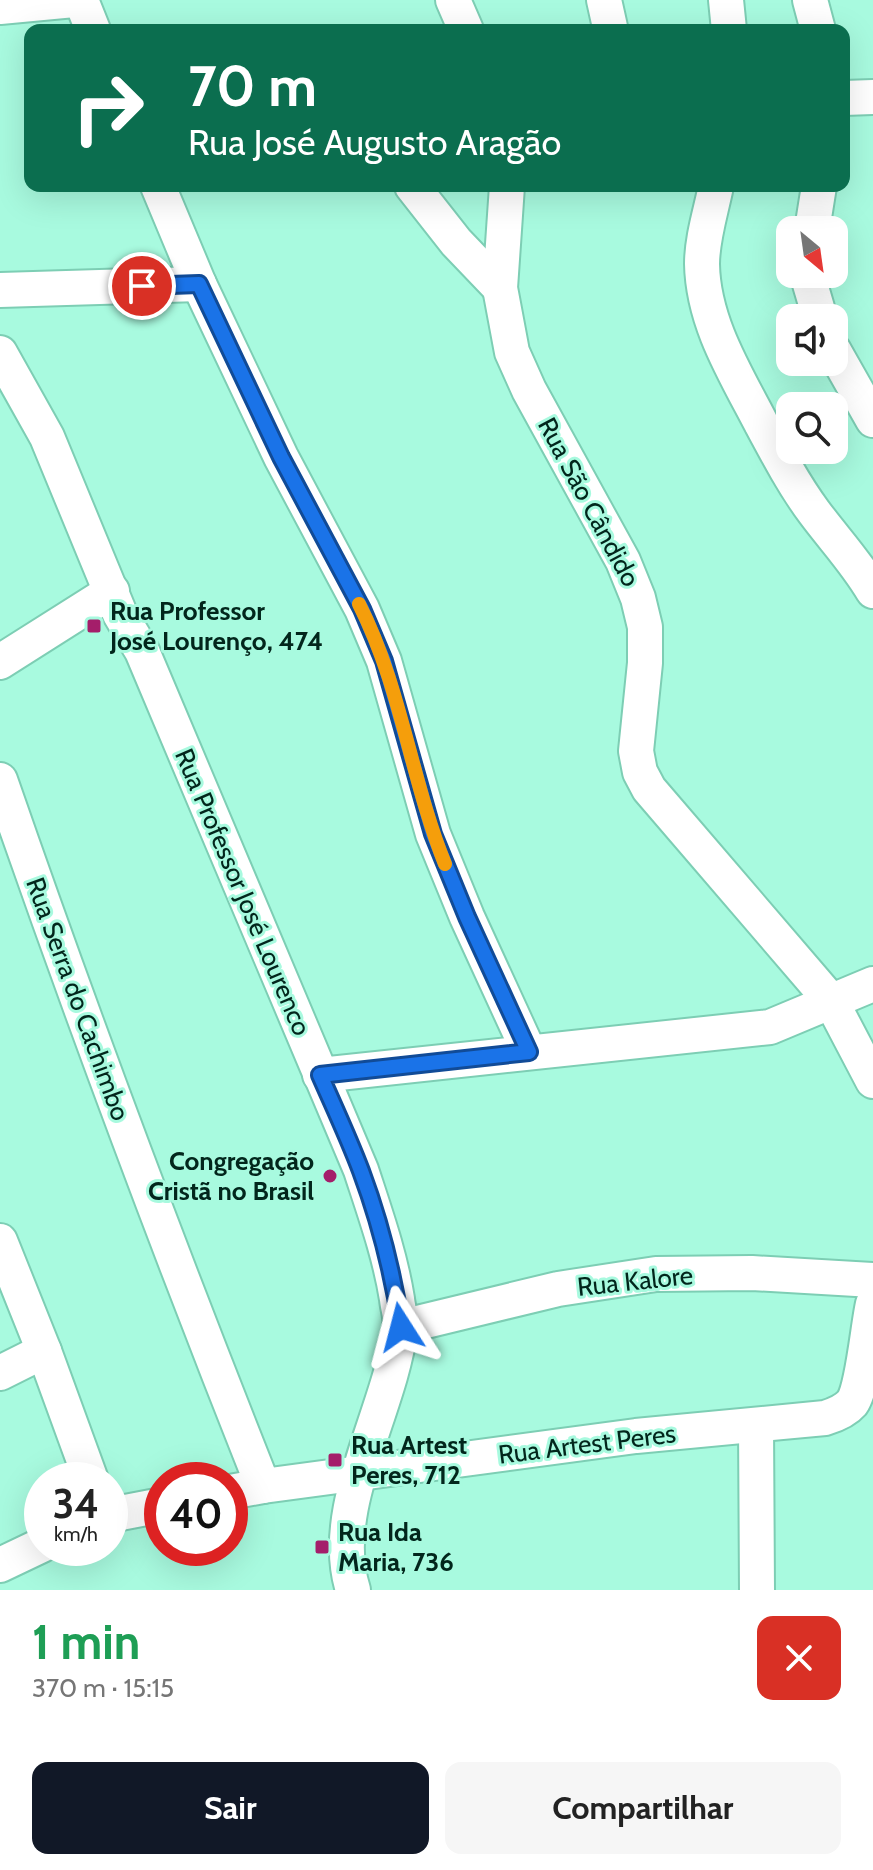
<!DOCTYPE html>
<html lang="pt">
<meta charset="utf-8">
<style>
body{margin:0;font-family:Cabin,sans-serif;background:#f6f6f6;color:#222;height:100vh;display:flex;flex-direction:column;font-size:30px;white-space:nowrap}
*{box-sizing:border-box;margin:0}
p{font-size:26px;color:#767676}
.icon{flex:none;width:44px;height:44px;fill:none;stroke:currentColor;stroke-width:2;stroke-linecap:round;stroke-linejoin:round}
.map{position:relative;height:1590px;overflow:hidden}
.side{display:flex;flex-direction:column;background:#fff;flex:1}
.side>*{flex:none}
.guide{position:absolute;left:24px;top:24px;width:826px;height:168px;border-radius:16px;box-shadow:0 8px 32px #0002;background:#0b6e4f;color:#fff;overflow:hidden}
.needle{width:52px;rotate:151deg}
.buttons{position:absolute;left:776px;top:216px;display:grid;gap:16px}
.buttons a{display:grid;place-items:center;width:72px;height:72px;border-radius:16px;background:#fff;box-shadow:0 8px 32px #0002;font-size:40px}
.speed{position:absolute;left:24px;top:1462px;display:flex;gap:16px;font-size:40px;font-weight:700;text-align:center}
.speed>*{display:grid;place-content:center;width:104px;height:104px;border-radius:50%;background:#fff;box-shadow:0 8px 32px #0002;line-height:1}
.speed small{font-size:20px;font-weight:400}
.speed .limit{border:12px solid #d22;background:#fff;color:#111}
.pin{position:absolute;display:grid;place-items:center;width:68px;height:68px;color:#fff;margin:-34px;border:4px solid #fff;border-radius:50%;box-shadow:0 2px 8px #0007}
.me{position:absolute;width:88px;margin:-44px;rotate:351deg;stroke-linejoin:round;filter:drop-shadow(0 0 6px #0008)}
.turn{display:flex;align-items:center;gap:28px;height:168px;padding:0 32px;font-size:36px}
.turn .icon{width:104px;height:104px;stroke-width:2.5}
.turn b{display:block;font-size:56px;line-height:68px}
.round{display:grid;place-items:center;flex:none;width:84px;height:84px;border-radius:16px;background:#f6f6f6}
.overview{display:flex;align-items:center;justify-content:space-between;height:136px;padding:0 32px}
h1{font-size:48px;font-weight:700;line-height:60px;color:#1e9e55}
.button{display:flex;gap:16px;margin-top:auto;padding:16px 32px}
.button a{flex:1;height:92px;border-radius:16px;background:#111827;color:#fff;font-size:32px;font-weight:700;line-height:92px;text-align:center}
.button a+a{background:#f6f6f6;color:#222}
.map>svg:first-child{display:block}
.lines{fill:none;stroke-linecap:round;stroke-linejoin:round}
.minor-casing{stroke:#7dceb4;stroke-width:38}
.minor{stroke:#fff;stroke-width:34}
.route-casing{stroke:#114b97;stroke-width:20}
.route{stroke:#1a73e8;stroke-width:14}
.slow{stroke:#f59e0b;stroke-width:14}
.poi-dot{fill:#a41e6a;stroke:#a8fadf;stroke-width:3}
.labels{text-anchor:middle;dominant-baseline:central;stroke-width:6;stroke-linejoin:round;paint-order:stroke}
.street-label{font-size:26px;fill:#02261c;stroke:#a8fadf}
.poi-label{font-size:26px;font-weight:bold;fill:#02261c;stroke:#a8fadf;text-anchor:start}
</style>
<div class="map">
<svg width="873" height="1590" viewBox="0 0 873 1590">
<rect width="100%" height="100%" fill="#a8fadf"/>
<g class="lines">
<!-- minor casing -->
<g class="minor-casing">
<g id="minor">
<polyline points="81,0 93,30"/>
<polyline points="453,0 466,30"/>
<polyline points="604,0 610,27"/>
<polyline points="726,0 729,30"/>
<polyline points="810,0 818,30"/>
<polyline points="0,7 74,0"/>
<polyline points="844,98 873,97"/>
<polyline points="158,186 199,284 281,457 362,609 384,661 433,834 467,917 529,1052"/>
<polyline points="412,186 456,242 500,288"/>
<polyline points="507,186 500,288 512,352 529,390 623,561 638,598 645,627 645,663 636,751 640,772 649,789 831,1001 873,1081"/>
<path d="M716 186C711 211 702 238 702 264 703 322 735 373 761 423 777 453 794 485 814 512 834 539 856 562 873 591"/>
<polyline points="812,230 819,186"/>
<polyline points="811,274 810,284 820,318"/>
<polyline points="0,290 199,284"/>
<polyline points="834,351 873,420"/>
<path d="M0 353 47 437 120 614 142 651 361 1170C375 1213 390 1255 397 1299 398 1309 402 1320 400 1330 390 1411 327 1509 353 1590"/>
<polyline points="0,662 112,591"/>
<path d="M0 780C82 1017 170 1252 263 1486"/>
<polyline points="320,1075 770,1027 873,984"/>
<polyline points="0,1241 44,1351 91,1480"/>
<polyline points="401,1327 558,1289 656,1274 752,1273 873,1280"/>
<polyline points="0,1373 44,1351"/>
<polyline points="756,1425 757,1590"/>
<path d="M230 1492 263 1486 636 1436 825 1418C835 1415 845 1411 852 1403 863 1388 868 1325 873 1304"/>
<polyline points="110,1515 162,1505"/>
<polyline points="0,1565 42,1545"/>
</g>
</g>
<!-- minor -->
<use href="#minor" class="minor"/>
</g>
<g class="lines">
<!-- route casing -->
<g class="route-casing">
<path id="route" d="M142 286 199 284 281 457 362 609 384 661 433 834 467 917 529 1052 320 1075C334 1107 349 1139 361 1171 380 1222 393 1274 401 1327"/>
</g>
<!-- route -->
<use href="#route" class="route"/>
<!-- slow -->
<path class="slow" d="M359 604C401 686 411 780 445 864"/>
</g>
<!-- markers -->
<g class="poi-dot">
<rect x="86" y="618" width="16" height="16" rx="4"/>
<circle cx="330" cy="1176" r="8"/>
<rect x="327" y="1452" width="16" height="16" rx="4"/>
<rect x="314" y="1539" width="16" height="16" rx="4"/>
</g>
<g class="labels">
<!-- street labels -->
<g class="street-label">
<text transform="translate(589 502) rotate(62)">Rua São Cândido</text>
<text transform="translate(243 892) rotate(67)">Rua Professor José Lourenco</text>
<text transform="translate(78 999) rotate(70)">Rua Serra do Cachimbo</text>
<text transform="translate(635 1281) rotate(-6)">Rua Kalore</text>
<text transform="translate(587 1444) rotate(-7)">Rua Artest Peres</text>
</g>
<!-- poi labels -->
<g class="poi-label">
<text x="110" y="611">Rua Professor<tspan x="110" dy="30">José Lourenço, 474</tspan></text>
<text x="314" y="1161" text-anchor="end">Congregação<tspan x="314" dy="30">Cristã no Brasil</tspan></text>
<text x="351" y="1445">Rua Artest<tspan x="351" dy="30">Peres, 712</tspan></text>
<text x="338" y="1532">Rua Ida<tspan x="338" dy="30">Maria, 736</tspan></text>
</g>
</g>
</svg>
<div class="buttons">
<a><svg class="needle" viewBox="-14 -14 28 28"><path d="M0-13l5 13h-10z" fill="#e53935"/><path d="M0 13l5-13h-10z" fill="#767676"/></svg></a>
<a><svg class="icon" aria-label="sound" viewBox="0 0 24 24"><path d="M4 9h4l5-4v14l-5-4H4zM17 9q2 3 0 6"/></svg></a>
<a><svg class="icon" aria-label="search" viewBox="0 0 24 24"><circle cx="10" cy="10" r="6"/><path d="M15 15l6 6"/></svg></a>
</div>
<div class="speed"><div>34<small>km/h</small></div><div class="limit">40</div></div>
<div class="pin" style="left:142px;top:286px;background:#d93025"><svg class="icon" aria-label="arrive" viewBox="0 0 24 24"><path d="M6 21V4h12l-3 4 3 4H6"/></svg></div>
<svg class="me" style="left:401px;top:1327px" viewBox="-20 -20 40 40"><path d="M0-17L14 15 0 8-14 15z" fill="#1a73e8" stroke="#fff" stroke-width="4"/></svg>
<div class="guide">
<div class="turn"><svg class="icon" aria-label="right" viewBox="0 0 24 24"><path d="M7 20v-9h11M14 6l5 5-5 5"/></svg><div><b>70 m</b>Rua José Augusto Aragão</div></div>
</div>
</div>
<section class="side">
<div class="overview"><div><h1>1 min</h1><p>370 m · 15:15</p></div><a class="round" style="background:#d93025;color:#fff"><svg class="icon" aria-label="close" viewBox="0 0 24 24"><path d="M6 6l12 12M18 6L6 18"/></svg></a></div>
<div class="button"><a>Sair</a><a>Compartilhar</a></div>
</section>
